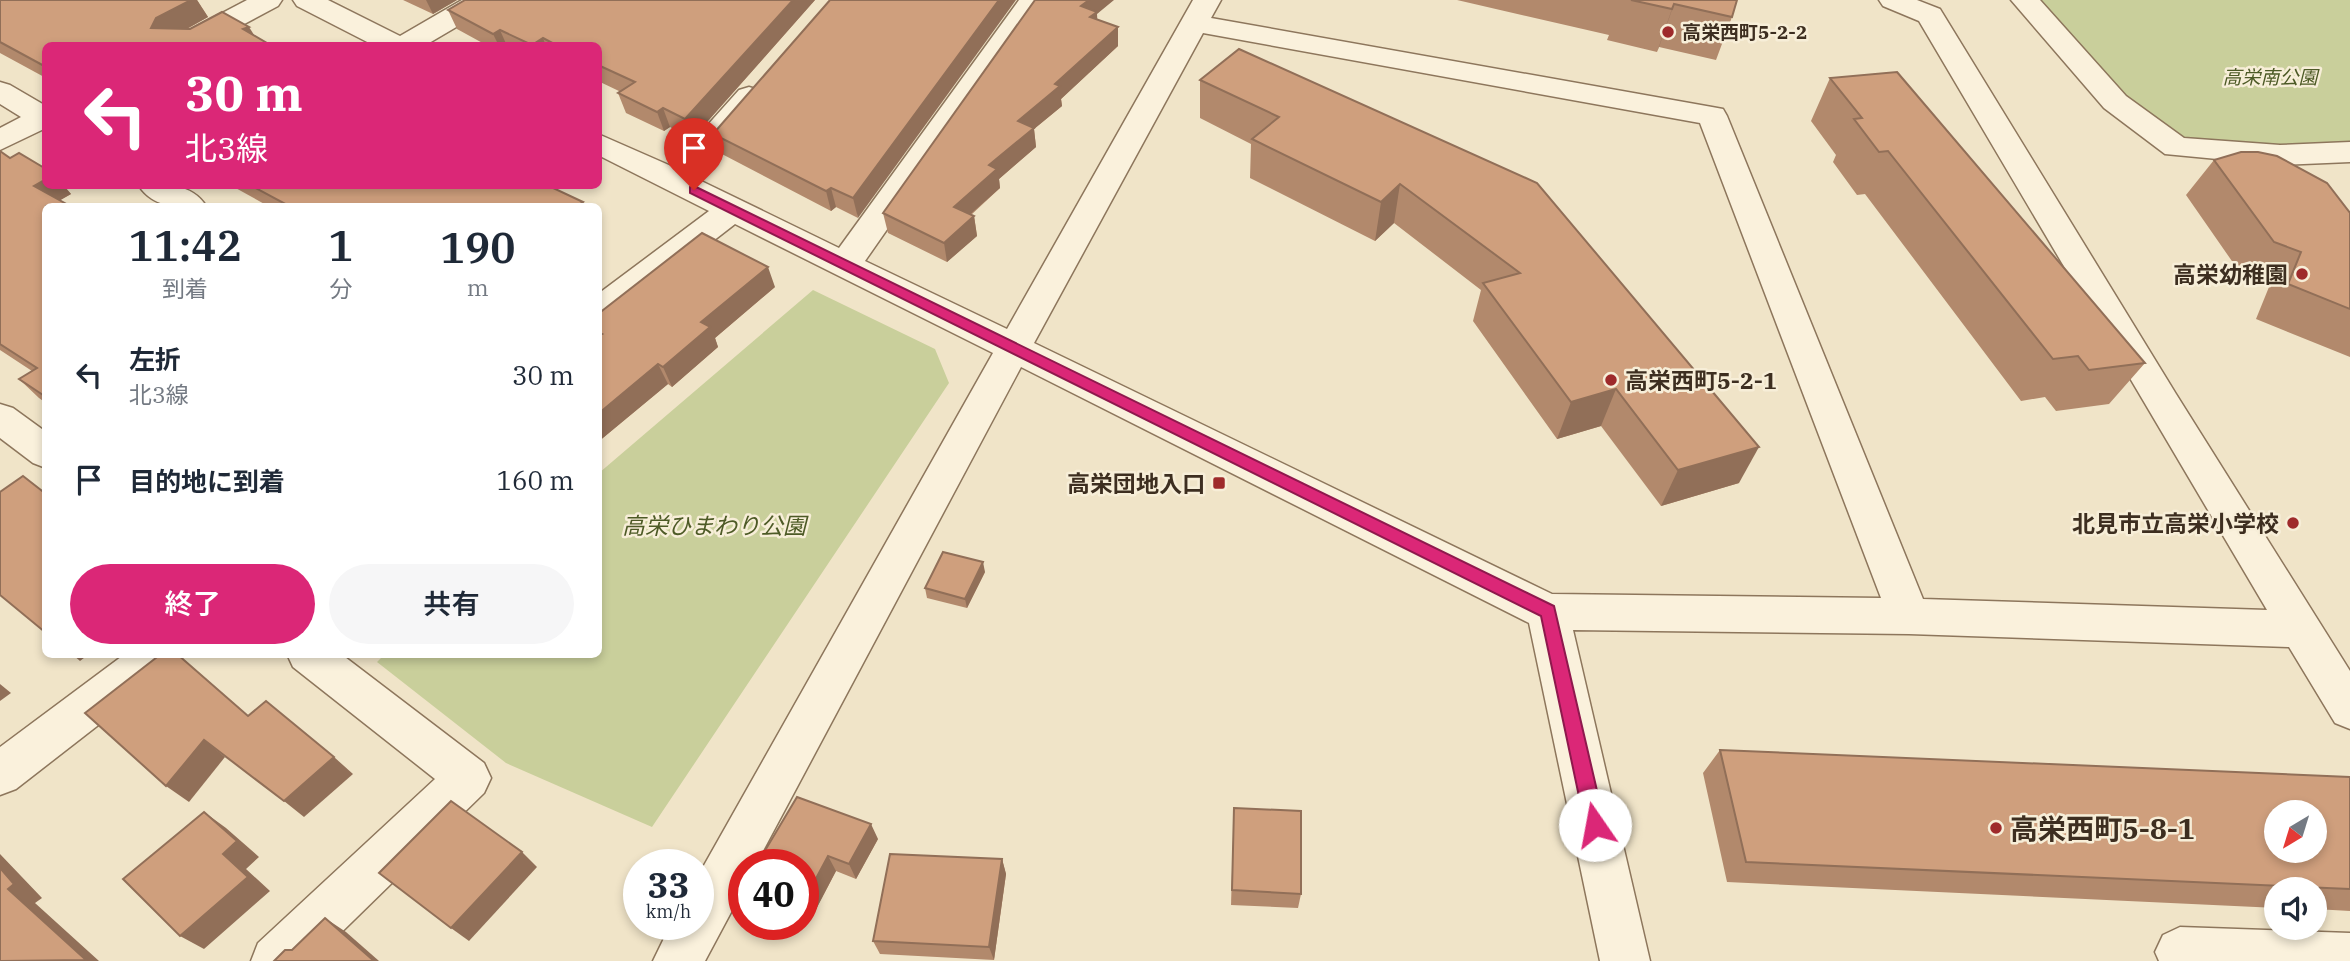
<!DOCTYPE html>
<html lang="ja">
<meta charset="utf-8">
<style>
body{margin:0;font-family:"IBM Plex Serif","Noto Sans JP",serif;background:#f6f6f7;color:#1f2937;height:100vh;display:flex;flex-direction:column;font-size:26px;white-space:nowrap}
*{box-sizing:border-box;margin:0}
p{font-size:23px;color:#747a83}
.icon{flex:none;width:38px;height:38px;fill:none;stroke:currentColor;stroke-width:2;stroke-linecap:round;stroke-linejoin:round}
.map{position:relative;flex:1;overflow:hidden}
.drawer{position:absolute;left:42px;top:203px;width:560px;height:455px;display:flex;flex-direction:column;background:#fff;border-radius:10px;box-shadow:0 4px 10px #0003}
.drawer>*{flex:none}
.guide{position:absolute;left:42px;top:42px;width:560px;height:147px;border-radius:10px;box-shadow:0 4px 10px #0003;background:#db2777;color:#fff;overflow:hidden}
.needle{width:46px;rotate:218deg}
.fabs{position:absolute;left:2264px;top:800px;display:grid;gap:14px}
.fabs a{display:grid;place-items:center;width:63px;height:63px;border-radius:50%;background:#fff;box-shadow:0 4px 10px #0003;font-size:35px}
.speed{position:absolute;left:623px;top:849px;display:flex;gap:14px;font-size:35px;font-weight:700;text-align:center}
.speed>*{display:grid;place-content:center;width:91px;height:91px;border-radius:50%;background:#fff;box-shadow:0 4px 10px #0003;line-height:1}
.speed small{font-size:18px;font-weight:400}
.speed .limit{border:10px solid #d22;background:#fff;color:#111}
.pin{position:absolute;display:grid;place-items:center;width:60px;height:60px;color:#fff;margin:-72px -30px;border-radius:50% 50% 50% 0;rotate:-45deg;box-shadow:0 0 7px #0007}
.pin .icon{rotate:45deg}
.me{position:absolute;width:77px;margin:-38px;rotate:348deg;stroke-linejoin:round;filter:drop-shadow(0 0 5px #0008)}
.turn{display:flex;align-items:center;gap:24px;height:147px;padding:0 28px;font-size:32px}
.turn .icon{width:91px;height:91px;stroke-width:2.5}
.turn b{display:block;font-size:49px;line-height:60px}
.eta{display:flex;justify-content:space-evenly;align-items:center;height:119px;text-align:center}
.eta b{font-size:42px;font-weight:600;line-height:49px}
.action{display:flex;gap:14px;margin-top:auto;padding:14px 28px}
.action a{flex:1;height:80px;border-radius:42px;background:#db2777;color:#fff;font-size:28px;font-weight:600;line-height:80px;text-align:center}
.action a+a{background:#f6f6f7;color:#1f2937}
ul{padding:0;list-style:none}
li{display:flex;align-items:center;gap:21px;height:105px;padding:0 28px}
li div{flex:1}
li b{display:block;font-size:26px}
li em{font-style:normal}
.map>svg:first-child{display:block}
.green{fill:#c9cf9b}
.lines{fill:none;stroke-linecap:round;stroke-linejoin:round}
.minor-casing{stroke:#8d765c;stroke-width:3}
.minor{fill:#faf1dc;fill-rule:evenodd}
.wall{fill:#b2896c}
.shaded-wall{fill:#916f58}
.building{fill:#cf9f7d;stroke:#916f58;stroke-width:2;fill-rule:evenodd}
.route{fill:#db2777;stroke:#8e194d;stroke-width:2}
.poi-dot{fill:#9e2a2b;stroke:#f7eed8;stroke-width:2.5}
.labels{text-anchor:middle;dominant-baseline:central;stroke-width:5;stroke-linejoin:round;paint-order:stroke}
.far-poi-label{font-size:19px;font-weight:bold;fill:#3d2e20;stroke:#f7eed8;text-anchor:start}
.far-park-label{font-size:19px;font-style:italic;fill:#4d5a26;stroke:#f7eed8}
.poi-label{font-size:23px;font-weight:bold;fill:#3d2e20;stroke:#f7eed8;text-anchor:end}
.park-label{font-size:23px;font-style:italic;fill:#4d5a26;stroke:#f7eed8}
.near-poi-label{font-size:28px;font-weight:bold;fill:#3d2e20;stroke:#f7eed8;text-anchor:start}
</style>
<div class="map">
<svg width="2350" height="961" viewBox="0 0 2350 961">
<rect width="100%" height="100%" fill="#f0e4c8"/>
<!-- green -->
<g class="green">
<polygon points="2025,0 2350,0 2350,152 2176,147"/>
<polygon points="813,290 935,349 949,383 652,827 506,763 377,662 385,654 598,654 599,473"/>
</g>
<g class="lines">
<!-- minor casing -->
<g class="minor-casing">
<g id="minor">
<polygon points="247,0 282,0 278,6 203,46 167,46 171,40"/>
<polygon points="293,0 328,0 400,36 462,0 496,0 492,6 424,46 375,46 297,6"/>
<path d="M1019 0H1047L865 261 1007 329 1193 0H1221L1211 18 1712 107 1723 109 1727 116 1923 599 2267 610 1919 21 1883 6 1879 0H1917L1940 9 2176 394 2350 671V729L2335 723 2289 647 1909 634 1573 630 1650 961H1600L1529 623 1021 367 756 864H744V888L705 961H653L671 924H698V876L993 353 735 224 610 321 598 324V294L709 211 598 155V134L671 166 739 90 749 87 759 90 764 96 759 102 695 178 839 248ZM1203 33 1700 123 1881 598 1552 594 1034 343Z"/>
<polygon points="2011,0 2040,0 2126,96 2184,138 2280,145 2350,142 2350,162 2280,165 2165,154 2104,108"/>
<polygon points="0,82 10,85 46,106 46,128 0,150 0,128 21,117 0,104"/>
<path d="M139 186C163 184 192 183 206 206 182 208 154 209 139 186Z"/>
<polygon points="0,404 13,408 46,432 46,468 33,463 0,438"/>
<polygon points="125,654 179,654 173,667 16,789 0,795 0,747"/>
<polygon points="287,654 341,654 484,763 491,778 484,793 312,961 251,961 258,943 435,779 293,667"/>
<polygon points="2180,927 2350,933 2350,961 2159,961 2155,952 2163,935"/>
</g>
</g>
<!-- minor -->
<use href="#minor" class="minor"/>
</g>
<!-- wall -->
<g class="wall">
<polygon points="0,0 197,0 208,17 187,29 254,36 46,46 46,78 0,53"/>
<polygon points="403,0 457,0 433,14"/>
<polygon points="465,0 815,0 692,139 670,127 664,131 626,113 618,93 621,92 598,81 598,46 488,46 457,29 448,10"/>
<polygon points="830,0 858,218 836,207 831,211 720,153 713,134"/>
<polygon points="1457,0 1737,0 1732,17 1716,60 1659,47 1657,52 1607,40 1609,35"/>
<polygon points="1097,14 1097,20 1118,27 1118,46 1061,99 1062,106 1034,129 1036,147 999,179 1000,188 971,215 974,216 977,236 947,262 888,233 883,213"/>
<polygon points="1830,78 2145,363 2109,404 2056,411 2045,397 2021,401 1865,194 1857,195 1833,162 1836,155 1811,121"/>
<polygon points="1200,80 1537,183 1739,483 1661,506 1601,426 1557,439 1473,321 1481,290 1394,223 1375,241 1250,178 1251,144 1200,118"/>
<polygon points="0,151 46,186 64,186 71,194 60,200 46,206 46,403 39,398 19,379 32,371 0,350"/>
<polygon points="2214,160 2350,213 2350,357 2256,319 2269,287 2243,277 2186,195"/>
<polygon points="232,186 549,186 583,202 586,206 268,206"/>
<polygon points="775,287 715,338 718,347 672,387 668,384 598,442 598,314"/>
<polygon points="985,572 967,608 927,598 925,588"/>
<polygon points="1720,750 2350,777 2350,911 2315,909 2315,889 2277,889 2277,908 1727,882 1703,773"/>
<polygon points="1234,808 1301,894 1298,908 1231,905"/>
<polygon points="878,839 856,879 836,871 813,915 803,912 803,864"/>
<polygon points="1002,859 1006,874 994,960 880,954 873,941"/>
</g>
<!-- shaded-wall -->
<g class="shaded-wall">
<polygon points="191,0 197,0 208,17 170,38 151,28 156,18"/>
<polygon points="426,0 457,0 433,14"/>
<polygon points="793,0 815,0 692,139 685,119"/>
<polygon points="999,0 1016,0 858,218 853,198"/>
<polygon points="1089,0 1114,0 1097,14 1098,31 1081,6"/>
<polygon points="1674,4 1659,47 1657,52 1672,9"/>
<polygon points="249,27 261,46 243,29"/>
<polygon points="1118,27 1118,46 1061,99 1062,106 1034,129 1036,147 999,179 1000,188 957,226 954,207 989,165 1018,121 1055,84"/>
<polygon points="500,30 507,46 499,46 493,34"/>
<polygon points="543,38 546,46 532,46"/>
<polygon points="663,108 670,127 664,131 657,112"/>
<polygon points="46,179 46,186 64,186 71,194 52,205 34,186"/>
<polygon points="1400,184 1394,223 1375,241 1381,202"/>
<polygon points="831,188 836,207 831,211 826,191"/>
<polygon points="583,202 586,206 577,206"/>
<polygon points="974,216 977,236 947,262 944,243"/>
<polygon points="768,267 775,287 715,338 718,347 672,387 663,367 701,322"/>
<polygon points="658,364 668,384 598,442 598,414"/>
<polygon points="1616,389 1601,426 1557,439 1571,402"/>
<polygon points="1759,447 1739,483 1661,506 1678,470"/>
<polygon points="983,562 985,572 967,608 965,599"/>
<polygon points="72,654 89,654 80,661"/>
<polygon points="0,684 11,693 0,701"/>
<polygon points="204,740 225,757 189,802 166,786"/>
<polygon points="334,757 353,774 304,817 284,801"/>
<polygon points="204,812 226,828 259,857 246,869 270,891 204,949 180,936 223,854"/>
<polygon points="871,824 878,839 856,879 849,864"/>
<polygon points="522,852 537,867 469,941 451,928"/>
<polygon points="0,854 42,898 35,903 99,961 86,961 8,889 0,868"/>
<polygon points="828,856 836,871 813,915 804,901"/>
<polygon points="1002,859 1006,874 994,960 989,947"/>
<polygon points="325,918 346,932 379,961 374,961"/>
</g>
<!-- building -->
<g class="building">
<polygon points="0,0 191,0 156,18 151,28 190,29 222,12 249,27 243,29 272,46 46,46 46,67 0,42"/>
<polygon points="465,0 793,0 685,119 663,108 657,112 618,93 635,82 598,65 598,46 558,46 543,38 532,45 500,30 493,34 448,10"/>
<polygon points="830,0 999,0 853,198 831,188 826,191 713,134"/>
<polygon points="1035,0 1089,0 1081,6 1097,12 1090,17 1118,27 1055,84 1060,86 1018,121 1034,128 989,165 997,169 954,207 974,216 944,243 883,213"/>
<polygon points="1631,0 1737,0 1732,17 1674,4 1672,9"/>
<polygon points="1239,49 1537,183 1759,447 1678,470 1616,389 1571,402 1483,283 1520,273 1400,184 1381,202 1252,139 1279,117 1200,80"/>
<polygon points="1897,72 2145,363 2089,370 2078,356 2053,359 1888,151 1879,152 1854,119 1862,118 1830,78"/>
<polygon points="0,151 10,158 19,153 46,169 46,179 34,186 70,206 46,206 46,397 19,379 37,368 0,344"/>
<polygon points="2241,152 2258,152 2277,156 2327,183 2350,213 2350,309 2288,284 2301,252 2274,242 2214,160"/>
<polygon points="252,186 549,186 583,202 577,206 289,206"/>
<polygon points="702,233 768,267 701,322 710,327 663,367 658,364 598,414 598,336 602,334 598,332 598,314"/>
<polygon points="23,476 46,494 46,633 0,595 0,492"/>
<polygon points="943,552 983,562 965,599 925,588"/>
<polygon points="161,654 177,654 248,716 266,701 334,757 284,801 204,740 166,786 85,713"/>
<path d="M1720 750 2350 777V889L1746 862ZM2277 812H2315V850H2277Z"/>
<polygon points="797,797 871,824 849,864 828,856 804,901 803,864 757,864"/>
<polygon points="451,801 522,852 451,928 379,873"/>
<polygon points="1234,808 1301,811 1301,894 1232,890"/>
<polygon points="204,812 237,841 223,854 248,877 180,936 123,879"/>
<polygon points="890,854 1002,859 989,947 873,941"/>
<polygon points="0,868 14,884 8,889 86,960 0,961"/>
<polygon points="325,918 374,961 274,961 285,950 292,950"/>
</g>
<!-- route -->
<polygon class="route" points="694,186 1554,606 1605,825 1602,832 1595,834 1588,832 1585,825 1541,616 690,193 690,187"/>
<!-- markers -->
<g class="poi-dot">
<circle cx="1668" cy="32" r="7"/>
<circle cx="2302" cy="274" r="7"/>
<circle cx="1611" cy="380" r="7"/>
<rect x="1212" y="476" width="14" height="14" rx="3.5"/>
<circle cx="2293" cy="523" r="7"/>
<circle cx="1996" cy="828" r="7"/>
</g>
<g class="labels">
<!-- far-poi labels -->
<g class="far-poi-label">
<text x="1682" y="32">高栄西町5-2-2</text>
</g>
<!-- far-park labels -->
<g class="far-park-label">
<text x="2270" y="77">高栄南公園</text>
</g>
<!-- poi labels -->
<g class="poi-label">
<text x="2288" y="274">高栄幼稚園</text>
<text x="1625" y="380" text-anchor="start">高栄西町5-2-1</text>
<text x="1205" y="483">高栄団地入口</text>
<text x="2279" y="523">北見市立高栄小学校</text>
</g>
<!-- park labels -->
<g class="park-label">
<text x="714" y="525">高栄ひまわり公園</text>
</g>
<!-- near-poi labels -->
<g class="near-poi-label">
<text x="2010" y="828">高栄西町5-8-1</text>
</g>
</g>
</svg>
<div class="fabs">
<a><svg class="needle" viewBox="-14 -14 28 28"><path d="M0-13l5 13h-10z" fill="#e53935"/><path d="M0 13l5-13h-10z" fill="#747a83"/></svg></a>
<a><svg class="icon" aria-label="sound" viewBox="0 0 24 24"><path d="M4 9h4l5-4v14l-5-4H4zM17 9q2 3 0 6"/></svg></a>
</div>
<div class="speed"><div>33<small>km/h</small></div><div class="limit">40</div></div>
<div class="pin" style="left:694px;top:190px;background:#d93025"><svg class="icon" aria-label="arrive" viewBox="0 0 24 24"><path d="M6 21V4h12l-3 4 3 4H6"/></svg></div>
<svg class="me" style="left:1595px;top:825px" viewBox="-20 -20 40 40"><circle r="19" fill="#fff"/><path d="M0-13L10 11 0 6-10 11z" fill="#db2777"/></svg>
<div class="guide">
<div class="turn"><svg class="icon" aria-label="left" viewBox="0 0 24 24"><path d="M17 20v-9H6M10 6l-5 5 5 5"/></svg><div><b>30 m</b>北3線</div></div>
</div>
<section class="drawer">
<div class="eta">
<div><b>11:42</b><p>到着</p></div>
<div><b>1</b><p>分</p></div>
<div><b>190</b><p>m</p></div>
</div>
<ul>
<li><svg class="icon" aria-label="left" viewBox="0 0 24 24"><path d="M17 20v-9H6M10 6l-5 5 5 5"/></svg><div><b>左折</b><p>北3線</p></div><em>30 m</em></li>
<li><svg class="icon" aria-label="arrive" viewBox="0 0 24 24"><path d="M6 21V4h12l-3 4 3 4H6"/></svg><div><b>目的地に到着</b></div><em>160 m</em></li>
</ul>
<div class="action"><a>終了</a><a>共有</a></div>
</section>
</div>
